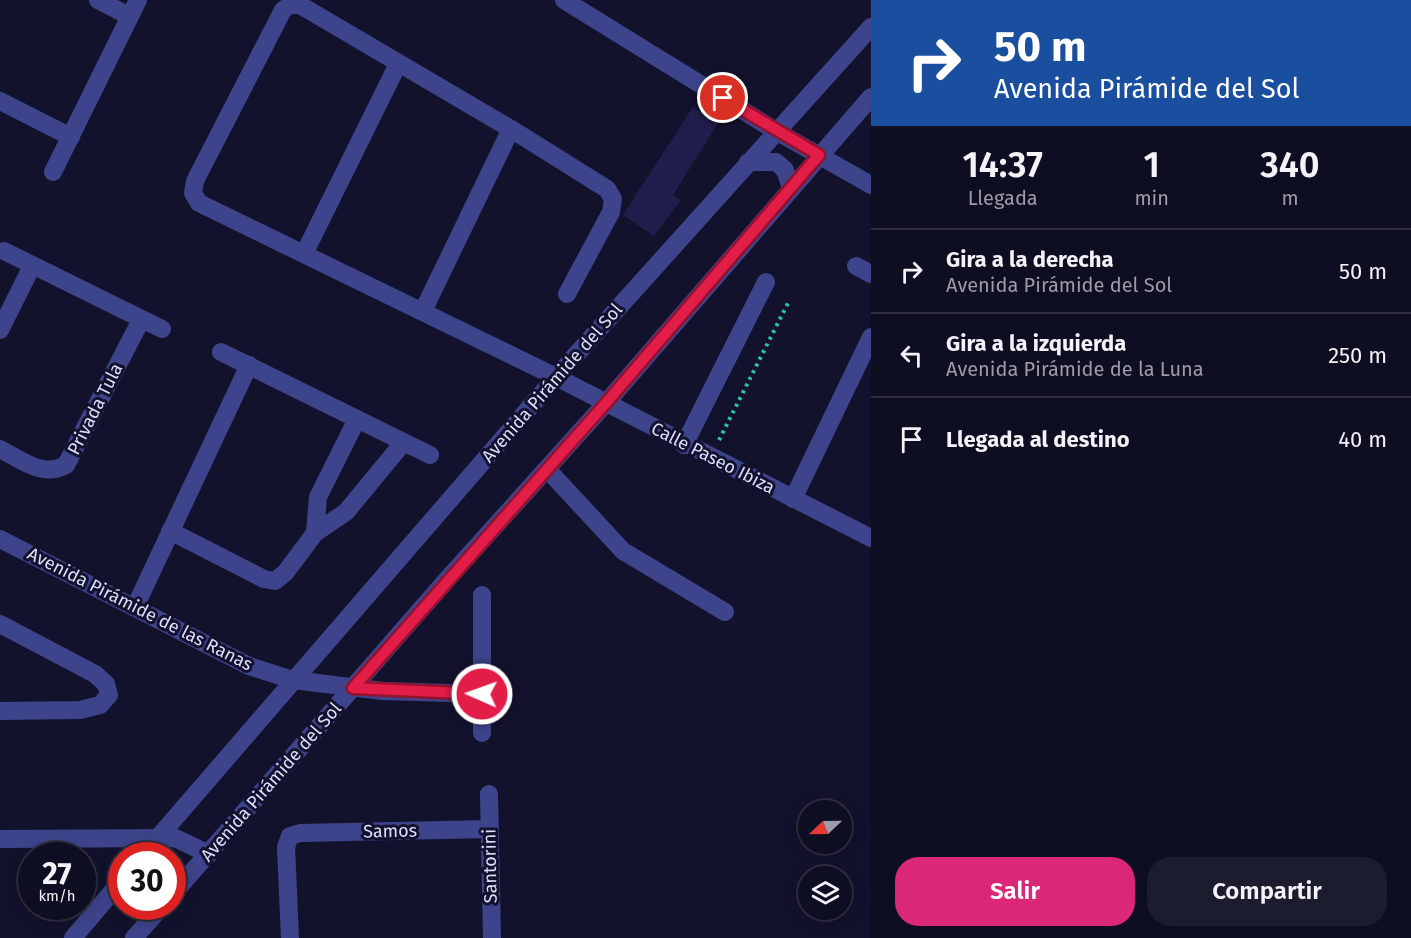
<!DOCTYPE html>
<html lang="es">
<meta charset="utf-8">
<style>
body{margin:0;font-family:"Fira Sans",sans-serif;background:#1c1c2f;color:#f1f3f6;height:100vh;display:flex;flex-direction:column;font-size:22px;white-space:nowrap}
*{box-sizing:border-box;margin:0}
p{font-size:20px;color:#9b9ca5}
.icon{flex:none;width:33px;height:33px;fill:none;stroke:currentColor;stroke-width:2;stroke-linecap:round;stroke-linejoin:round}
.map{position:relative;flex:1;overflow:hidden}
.panel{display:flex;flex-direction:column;background:#0e0e22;width:540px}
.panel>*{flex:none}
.guide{background:#1a4fa0;color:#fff;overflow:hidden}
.needle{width:39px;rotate:248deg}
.fabs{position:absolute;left:798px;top:800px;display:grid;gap:12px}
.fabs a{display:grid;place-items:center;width:54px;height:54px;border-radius:50%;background:#0e0e22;box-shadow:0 3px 15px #0003,0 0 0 2px #2e2e40;font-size:30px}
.speed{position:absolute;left:18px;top:842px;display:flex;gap:12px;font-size:30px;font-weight:700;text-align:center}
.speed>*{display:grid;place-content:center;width:78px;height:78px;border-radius:50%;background:#0e0e22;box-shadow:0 3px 15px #0003,0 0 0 2px #2e2e40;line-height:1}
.speed small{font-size:15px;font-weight:400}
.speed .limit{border:9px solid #d22;background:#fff;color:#111}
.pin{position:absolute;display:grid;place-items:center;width:51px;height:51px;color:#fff;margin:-26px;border:3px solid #fff;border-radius:50%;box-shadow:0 2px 6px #0007}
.me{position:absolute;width:66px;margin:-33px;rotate:272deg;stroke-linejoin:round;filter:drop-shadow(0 0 4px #0008)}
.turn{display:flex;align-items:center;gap:21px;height:126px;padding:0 24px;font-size:27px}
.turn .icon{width:78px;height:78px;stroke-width:2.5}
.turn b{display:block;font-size:42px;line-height:51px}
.eta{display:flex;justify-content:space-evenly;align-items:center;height:102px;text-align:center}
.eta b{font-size:36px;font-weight:600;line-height:42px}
.action{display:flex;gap:12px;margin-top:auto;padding:12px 24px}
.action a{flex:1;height:69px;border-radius:24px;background:#db2777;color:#fff;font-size:24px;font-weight:600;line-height:69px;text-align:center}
.action a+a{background:#1c1c2f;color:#f1f3f6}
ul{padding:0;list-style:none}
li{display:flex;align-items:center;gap:18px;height:84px;padding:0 24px;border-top:2px solid #2e2e40}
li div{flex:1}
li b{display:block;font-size:22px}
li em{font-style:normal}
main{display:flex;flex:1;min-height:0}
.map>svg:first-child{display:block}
.building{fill:#211e4e}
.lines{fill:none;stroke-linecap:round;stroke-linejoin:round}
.path{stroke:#31bfa5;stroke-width:4;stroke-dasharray:3 4.5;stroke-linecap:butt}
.minor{stroke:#3d448b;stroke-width:18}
.route-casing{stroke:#92132f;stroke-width:15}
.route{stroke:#e11d48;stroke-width:10}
.labels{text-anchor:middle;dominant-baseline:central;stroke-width:6;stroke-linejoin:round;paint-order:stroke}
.street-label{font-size:18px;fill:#dddeff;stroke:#13122d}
</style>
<main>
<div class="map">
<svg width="871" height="938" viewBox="0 0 871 938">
<rect width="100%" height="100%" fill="#13122d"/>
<!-- building -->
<polygon class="building" points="693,107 718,123 673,195 681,200 654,236 623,215"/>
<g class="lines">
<!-- path -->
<polyline class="path" points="719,440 789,301"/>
<!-- minor -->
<g class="minor">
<polyline points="98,0 129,16"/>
<polyline points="564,0 776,131 871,185"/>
<polyline points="0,101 71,137"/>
<polyline points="748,162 776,162 785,170 791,188"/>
<polyline points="53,172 138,0"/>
<polyline points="4,251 162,329"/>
<polyline points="304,254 398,64"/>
<polyline points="856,266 871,274"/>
<polyline points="567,294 611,212 613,199 607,189 511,129 300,5 290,5 283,10 195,181 193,193 199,203 556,377 871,538"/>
<polyline points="423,311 511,129"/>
<polyline points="0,330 32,266"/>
<polyline points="221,352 430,455"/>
<polyline points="684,445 766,282"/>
<path d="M0 449C22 460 42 478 66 465L141 320"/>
<polyline points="547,469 623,551 725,612"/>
<polyline points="793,499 871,337"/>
<polyline points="170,531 264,579 275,581 285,573 315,533 346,512 403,443"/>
<polyline points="315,533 318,497 356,421"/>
<polyline points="0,539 249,666 293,680 383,691 482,694"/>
<polyline points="482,595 482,733"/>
<polyline points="135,607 249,365"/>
<polyline points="0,624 95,674 106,684 109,695 100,705 80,710 0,711"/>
<polyline points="489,794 492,938"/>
<polyline points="0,839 175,838 209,854"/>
<polyline points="143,855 556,377 871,27"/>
<polyline points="172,895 443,584 606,403 871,97"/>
<polyline points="73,938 122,880"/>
<polyline points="134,938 162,906"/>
<polyline points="290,938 286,847 290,836 300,833 490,829"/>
</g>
</g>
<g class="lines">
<!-- route casing -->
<g class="route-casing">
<polyline id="route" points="482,694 353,688 606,403 819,155 723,98"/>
</g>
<!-- route -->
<use href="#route" class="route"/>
</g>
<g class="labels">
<!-- street labels -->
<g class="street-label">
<text transform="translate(552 383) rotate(-49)">Avenida Pirámide del Sol</text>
<text transform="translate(95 409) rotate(-63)">Privada Tula</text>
<text transform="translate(713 458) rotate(27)">Calle Paseo Ibiza</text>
<text transform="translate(140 609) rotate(27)">Avenida Pirámide de las Ranas</text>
<text transform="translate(271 782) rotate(-49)">Avenida Pirámide del Sol</text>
<text transform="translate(390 831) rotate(-1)">Samos</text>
<text transform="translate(490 866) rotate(-91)">Santorini</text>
</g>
</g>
</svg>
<div class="fabs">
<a><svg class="needle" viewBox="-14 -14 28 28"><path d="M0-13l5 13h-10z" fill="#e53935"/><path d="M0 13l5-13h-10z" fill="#9b9ca5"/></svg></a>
<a><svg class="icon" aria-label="layers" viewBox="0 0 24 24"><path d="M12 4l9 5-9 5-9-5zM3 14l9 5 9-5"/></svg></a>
</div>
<div class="speed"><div>27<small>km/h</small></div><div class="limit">30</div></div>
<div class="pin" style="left:723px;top:98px;background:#d93025"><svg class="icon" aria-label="arrive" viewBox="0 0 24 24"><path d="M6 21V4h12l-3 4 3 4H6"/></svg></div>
<svg class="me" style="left:482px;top:694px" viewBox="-20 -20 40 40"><circle r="17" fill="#e11d48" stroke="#fff" stroke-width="3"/><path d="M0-11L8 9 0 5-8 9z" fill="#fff"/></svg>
</div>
<section class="panel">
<div class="guide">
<div class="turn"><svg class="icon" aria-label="right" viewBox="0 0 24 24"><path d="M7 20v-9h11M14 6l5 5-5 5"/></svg><div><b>50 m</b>Avenida Pirámide del Sol</div></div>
</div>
<div class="eta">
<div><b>14:37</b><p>Llegada</p></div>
<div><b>1</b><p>min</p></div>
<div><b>340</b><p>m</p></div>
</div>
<ul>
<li><svg class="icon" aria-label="right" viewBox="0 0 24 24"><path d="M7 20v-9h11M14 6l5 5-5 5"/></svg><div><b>Gira a la derecha</b><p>Avenida Pirámide del Sol</p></div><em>50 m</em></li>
<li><svg class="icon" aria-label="left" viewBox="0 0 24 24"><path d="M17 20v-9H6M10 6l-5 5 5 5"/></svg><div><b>Gira a la izquierda</b><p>Avenida Pirámide de la Luna</p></div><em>250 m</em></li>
<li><svg class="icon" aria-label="arrive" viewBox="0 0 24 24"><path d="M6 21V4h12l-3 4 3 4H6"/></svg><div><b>Llegada al destino</b></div><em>40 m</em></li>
</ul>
<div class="action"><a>Salir</a><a>Compartir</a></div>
</section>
</main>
